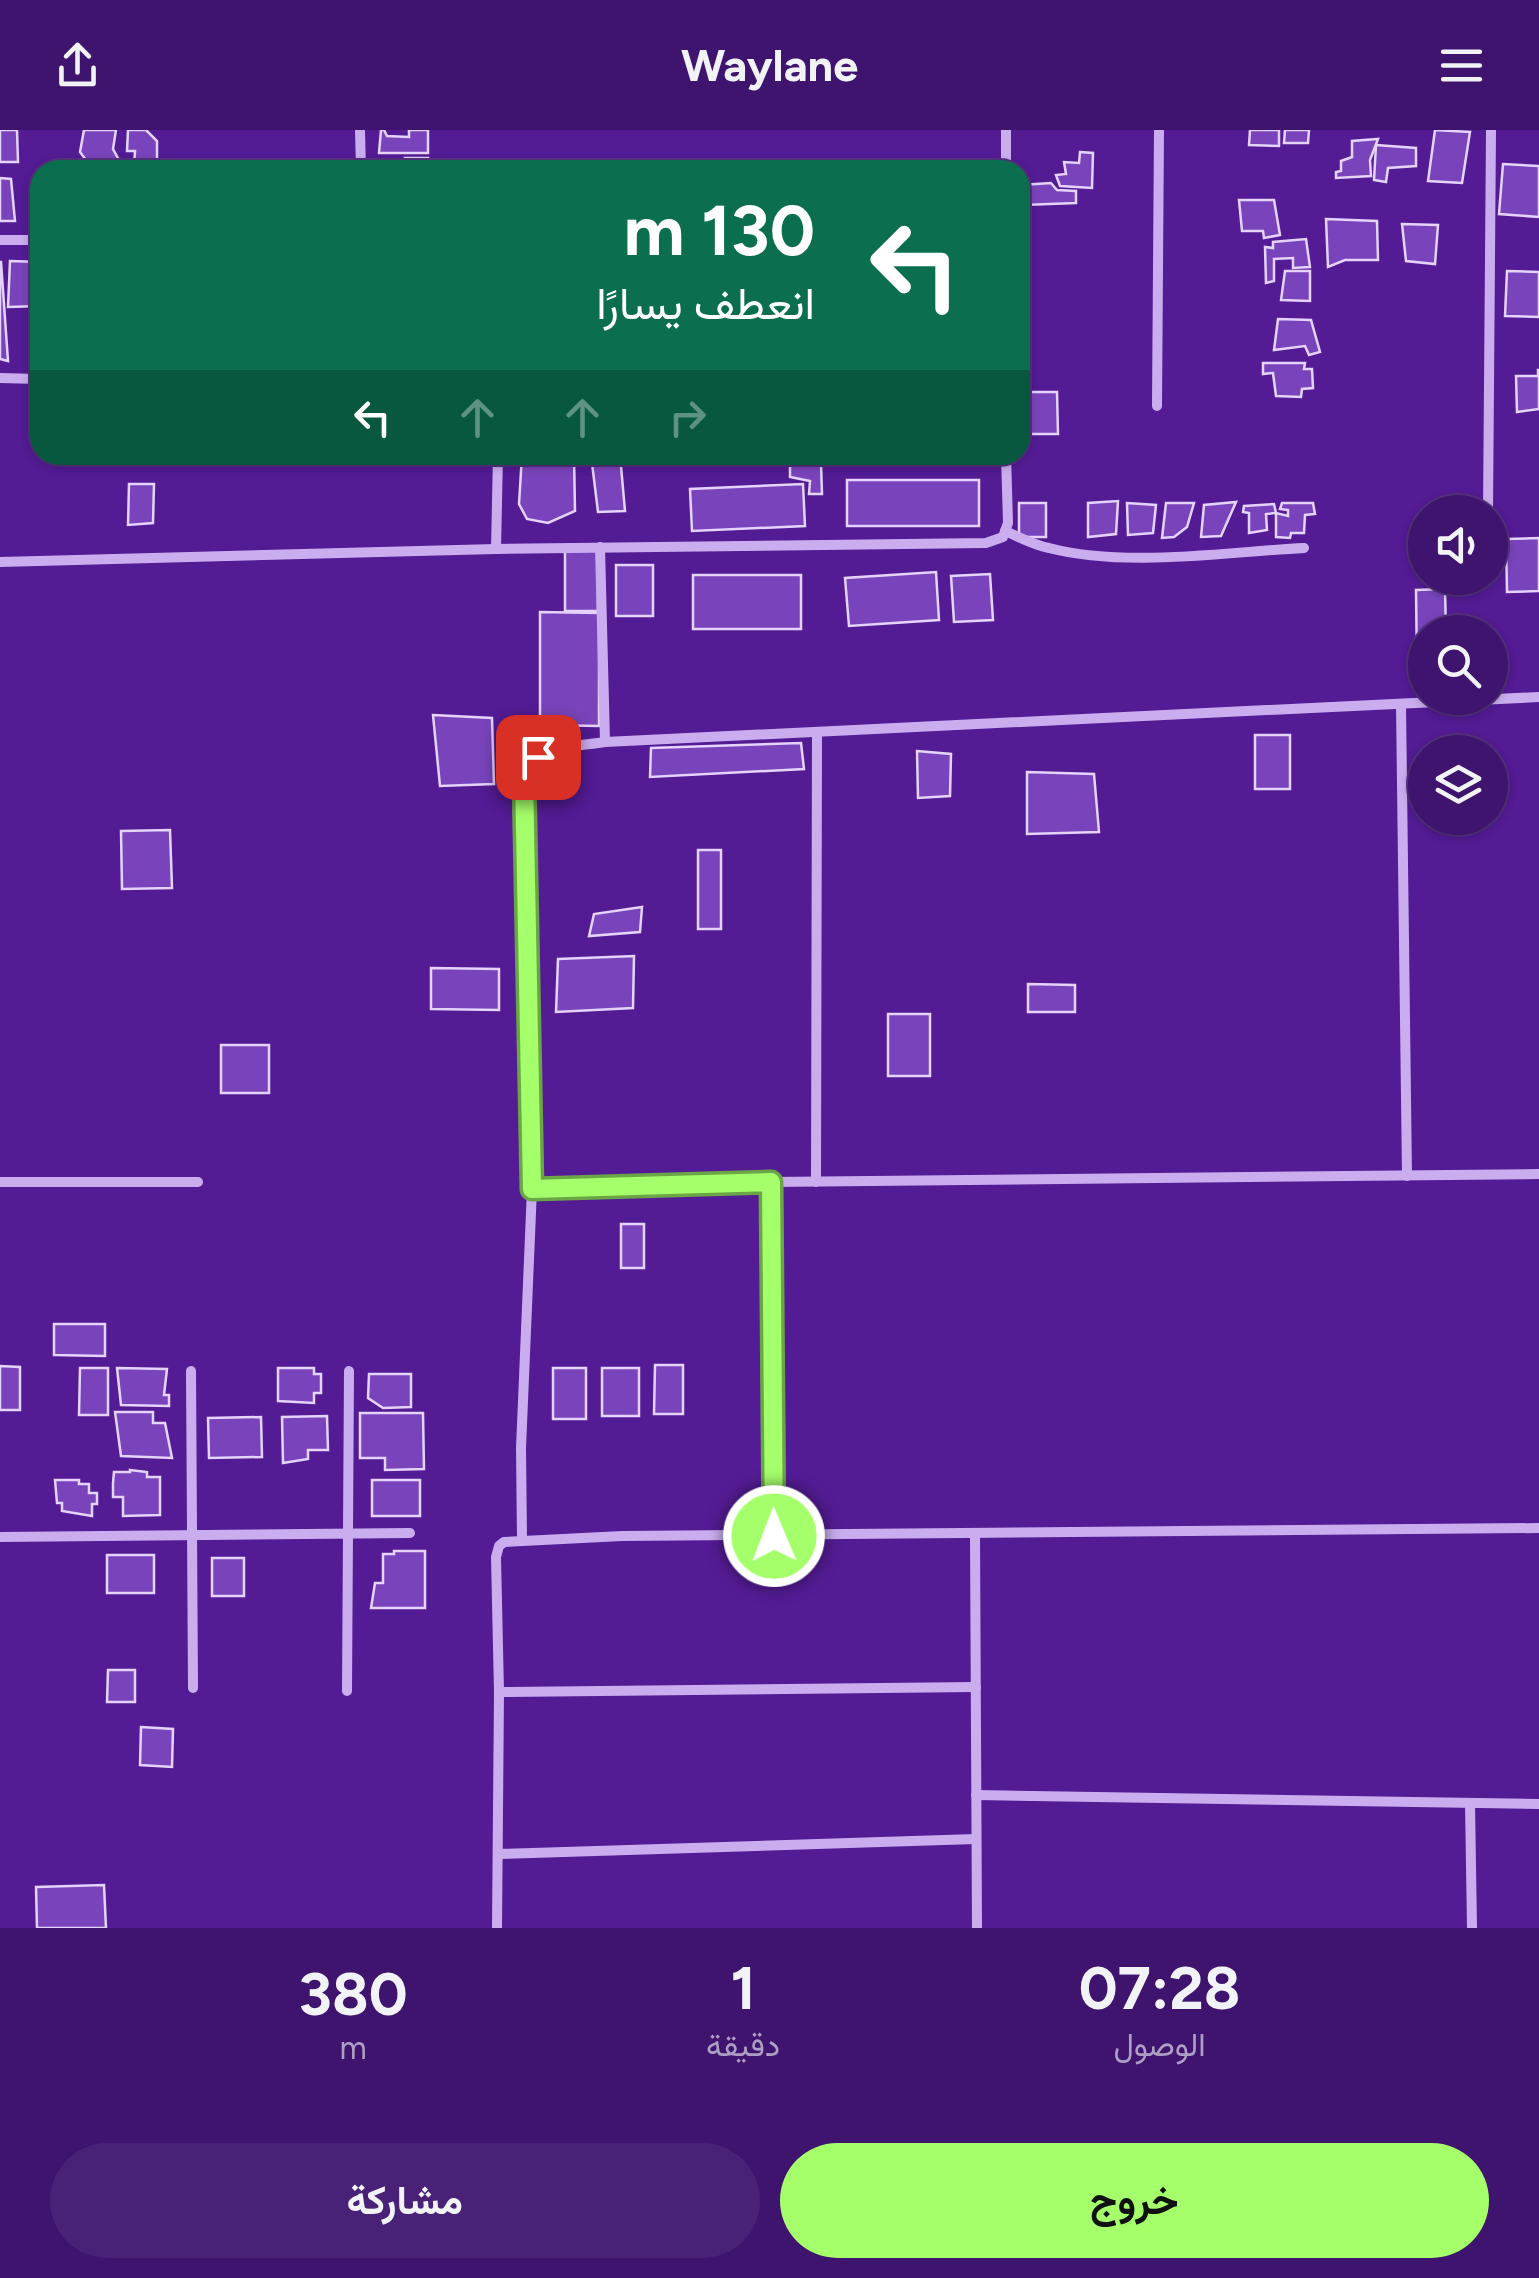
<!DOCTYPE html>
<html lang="ar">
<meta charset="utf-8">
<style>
body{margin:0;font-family:Figtree,Vazirmatn,sans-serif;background:#492177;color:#f1f3f6;direction:rtl;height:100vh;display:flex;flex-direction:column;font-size:38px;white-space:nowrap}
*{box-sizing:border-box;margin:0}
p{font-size:32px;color:#ad9ec3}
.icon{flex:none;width:55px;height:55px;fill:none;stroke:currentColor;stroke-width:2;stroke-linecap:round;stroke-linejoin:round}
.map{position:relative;height:1798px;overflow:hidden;direction:ltr}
.sheet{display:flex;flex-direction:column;background:#3e146f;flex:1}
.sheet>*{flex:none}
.banner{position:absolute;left:30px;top:30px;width:1000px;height:305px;border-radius:30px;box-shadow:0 2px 8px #0004,0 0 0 2px #573382;direction:rtl;background:#0b6e4f;color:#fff;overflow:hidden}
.controls{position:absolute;left:1408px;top:365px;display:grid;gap:20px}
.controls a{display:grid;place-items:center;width:100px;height:100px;border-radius:50%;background:#3e146f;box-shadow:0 2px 8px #0004,0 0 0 2px #573382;font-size:50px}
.pin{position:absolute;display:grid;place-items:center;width:85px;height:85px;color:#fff;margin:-42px;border-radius:20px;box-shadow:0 5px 15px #0006}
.me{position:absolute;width:110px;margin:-55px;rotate:359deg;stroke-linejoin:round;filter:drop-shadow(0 0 8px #0008)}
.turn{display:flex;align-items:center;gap:35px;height:210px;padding:0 50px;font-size:45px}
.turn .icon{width:130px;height:130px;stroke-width:2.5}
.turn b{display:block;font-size:70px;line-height:85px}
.lanes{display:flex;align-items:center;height:95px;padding:0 50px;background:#0003;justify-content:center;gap:50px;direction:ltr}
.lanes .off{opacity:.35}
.eta{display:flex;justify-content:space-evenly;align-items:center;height:170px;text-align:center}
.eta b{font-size:60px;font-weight:700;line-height:70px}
.button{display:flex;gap:20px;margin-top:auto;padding:20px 50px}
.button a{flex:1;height:115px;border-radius:60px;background:#a5ff6b;color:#111;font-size:40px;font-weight:700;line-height:115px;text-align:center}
.button a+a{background:#492177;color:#f1f3f6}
header{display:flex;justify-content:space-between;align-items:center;height:130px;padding:0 50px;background:#3e146f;font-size:45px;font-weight:700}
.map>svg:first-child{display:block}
.building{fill:#7944bb;stroke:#e5d3fb;stroke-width:2.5}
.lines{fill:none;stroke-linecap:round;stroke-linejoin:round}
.street{stroke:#caadef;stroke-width:10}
.route-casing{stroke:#6ba646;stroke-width:25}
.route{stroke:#a5ff6b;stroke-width:18}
</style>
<header><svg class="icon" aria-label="menu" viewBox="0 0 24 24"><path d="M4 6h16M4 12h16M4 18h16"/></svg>Waylane<svg class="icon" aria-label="share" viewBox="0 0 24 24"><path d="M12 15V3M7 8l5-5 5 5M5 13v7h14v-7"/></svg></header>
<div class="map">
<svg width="1539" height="1798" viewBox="0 0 1539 1798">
<rect width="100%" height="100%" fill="#531b94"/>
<!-- building -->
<g class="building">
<polygon points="0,0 17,0 18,32 0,32"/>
<polygon points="84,0 116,0 113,19 120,32 92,38 80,22"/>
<polygon points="128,0 146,0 157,11 157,36 134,37 135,21 127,21"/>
<polygon points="381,0 384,0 387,6 409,7 409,0 428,0 428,23 379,23"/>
<polygon points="1250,0 1279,0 1279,16 1249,15"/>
<polygon points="1285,0 1309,0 1308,13 1284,13"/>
<polygon points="1435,0 1470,2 1462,53 1428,51"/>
<polygon points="1378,9 1370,30 1371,46 1336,48 1336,42 1341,41 1341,31 1352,27 1352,11"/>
<polygon points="1376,15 1416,18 1416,36 1388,38 1386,52 1374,50"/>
<polygon points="1080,22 1093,23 1092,58 1060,56 1056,45 1066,44 1064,32 1079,33"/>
<polygon points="405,28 428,28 428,40 406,40"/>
<polygon points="1503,34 1539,36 1539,87 1499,84"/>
<polygon points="0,48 11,49 15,91 0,91"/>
<polygon points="1051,53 1057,60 1076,61 1076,73 1023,75 1021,55"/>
<polygon points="1239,70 1274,70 1280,105 1264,108 1263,101 1242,101"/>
<polygon points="1326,89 1377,91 1378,130 1345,130 1328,137"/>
<polygon points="1402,94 1438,95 1435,134 1406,131"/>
<polygon points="1306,109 1310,137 1293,138 1293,128 1274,129 1274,151 1266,153 1265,117 1273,118 1273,112"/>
<polygon points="10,131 40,132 40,176 8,177"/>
<polygon points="0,132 1,132 8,231 0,229"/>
<polygon points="1285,141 1310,141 1310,171 1281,170"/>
<polygon points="1507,141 1539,142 1539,187 1505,186"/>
<polygon points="1278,189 1311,190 1320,222 1309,225 1305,216 1274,220"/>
<polygon points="1263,233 1305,233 1304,239 1312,239 1313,258 1302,259 1301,267 1276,266 1273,243 1263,244"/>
<polygon points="1538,240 1539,240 1539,279 1517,282 1516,246 1538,246"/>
<polygon points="1023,262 1057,262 1058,304 1022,304"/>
<polygon points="522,325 574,325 575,381 548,393 527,389 519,374"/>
<polygon points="591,325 620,325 625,381 598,382"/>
<polygon points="790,327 807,328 807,334 821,333 822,364 809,364 810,351 790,347"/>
<rect x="847" y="350" width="132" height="46"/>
<polygon points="129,354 154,354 153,393 128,395"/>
<polygon points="803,354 805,396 692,401 690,359"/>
<polygon points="1118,371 1116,404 1088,407 1088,373"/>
<polygon points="1236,372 1221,406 1201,407 1204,375"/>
<rect x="1019" y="373" width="27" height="34"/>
<polygon points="1127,373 1156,375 1153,403 1128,405"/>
<polygon points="1166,373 1194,373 1187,397 1174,407 1162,408"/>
<polygon points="1282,373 1313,373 1315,384 1305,385 1304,403 1291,403 1290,408 1276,407 1276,383 1288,386 1288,380 1280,379"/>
<polygon points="1274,374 1276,383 1266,384 1267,400 1249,403 1249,383 1243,382 1244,376"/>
<polygon points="1539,408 1539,461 1507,462 1506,409"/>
<rect x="565" y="420" width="33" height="61"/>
<rect x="616" y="435" width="37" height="51"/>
<polygon points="936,442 939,490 849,496 845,448"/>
<polygon points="990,444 993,490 954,492 951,446"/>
<rect x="693" y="445" width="108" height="54"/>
<polygon points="1445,459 1446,502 1425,502 1425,541 1417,541 1416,460"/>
<polygon points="540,482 599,483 599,596 540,595"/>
<polygon points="433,585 492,588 494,654 440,656"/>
<rect x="1255" y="605" width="35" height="54"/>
<polygon points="801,613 804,639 650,647 651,618"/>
<polygon points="917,621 951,624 950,666 918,668"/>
<polygon points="1027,642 1094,644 1099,702 1027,704"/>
<polygon points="170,700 172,758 122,759 121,701"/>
<rect x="698" y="720" width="23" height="79"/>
<polygon points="642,777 640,802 589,806 594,784"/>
<polygon points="634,826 633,878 556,882 558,829"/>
<polygon points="431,838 499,839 499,880 431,879"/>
<polygon points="1028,854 1075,855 1075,882 1028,882"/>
<rect x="888" y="884" width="42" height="62"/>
<rect x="221" y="915" width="48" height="48"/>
<rect x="621" y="1094" width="23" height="44"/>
<polygon points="54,1194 105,1194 105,1226 54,1225"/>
<polygon points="655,1235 683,1235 683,1284 654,1284"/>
<polygon points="0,1236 20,1237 20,1280 0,1280"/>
<polygon points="80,1238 108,1238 108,1285 79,1285"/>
<polygon points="117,1238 167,1239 164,1265 169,1265 169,1276 121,1275"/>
<polygon points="278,1238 314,1238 314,1244 321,1244 321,1263 314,1263 314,1273 278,1271"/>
<rect x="553" y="1238" width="33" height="51"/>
<rect x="602" y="1238" width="37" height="48"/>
<polygon points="369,1244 411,1244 411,1277 383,1278 368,1268"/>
<polygon points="115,1282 153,1282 153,1293 165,1293 172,1328 121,1326"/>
<polygon points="360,1283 423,1283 424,1339 385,1340 385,1328 360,1328"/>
<polygon points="327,1286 328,1320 308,1320 308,1329 283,1333 282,1287"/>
<polygon points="261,1287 262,1327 209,1328 208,1288"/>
<polygon points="130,1340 147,1342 147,1347 160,1347 160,1385 123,1386 123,1367 113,1367 113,1353 114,1342 130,1342"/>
<polygon points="55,1350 79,1350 79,1354 89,1354 89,1363 97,1363 97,1374 92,1374 92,1386 62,1381 62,1373 57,1373"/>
<rect x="372" y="1350" width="48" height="36"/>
<polygon points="394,1421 425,1421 425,1478 371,1478 375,1453 383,1453 383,1424 394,1424"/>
<rect x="107" y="1425" width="47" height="38"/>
<rect x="212" y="1428" width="32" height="38"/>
<polygon points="108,1540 135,1540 135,1572 107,1572"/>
<polygon points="141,1597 173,1599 172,1637 140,1635"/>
<polygon points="104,1755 106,1798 37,1798 36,1757"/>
</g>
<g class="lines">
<!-- street -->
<g class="street">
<polyline points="360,0 361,40"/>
<polyline points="1006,40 1006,0"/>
<polyline points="0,110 40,110"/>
<polyline points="0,248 40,249"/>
<polyline points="1157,276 1159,0"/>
<polyline points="1488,382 1491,0"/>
<path d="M1005 401C1019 407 1034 415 1049 418 1126 438 1225 422 1304 418"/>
<polyline points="600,417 605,612"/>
<polyline points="496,419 498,325"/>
<polyline points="0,432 496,419 986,413 1003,407 1008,393 1006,325"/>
<polyline points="1487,450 1488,448"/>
<polyline points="1401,575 1407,1046"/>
<polyline points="0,1052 198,1052"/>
<polyline points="771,1052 774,1406"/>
<polyline points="816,1052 817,602"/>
<polyline points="532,1059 771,1052 1539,1044"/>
<polyline points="191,1241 193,1558"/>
<polyline points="975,1405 977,1798"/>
<polyline points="0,1407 410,1403"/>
<path d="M522 1409 521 1318 532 1059 524 647C537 614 575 617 605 612L1539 567"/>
<polyline points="347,1561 349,1241"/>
<polyline points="499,1562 976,1557"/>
<polyline points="976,1665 1539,1674"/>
<polyline points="1470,1673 1472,1798"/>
<polyline points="498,1724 976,1709"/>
<polyline points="497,1798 499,1562 496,1427 499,1416 504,1412 622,1406 1539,1398"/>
</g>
</g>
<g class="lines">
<!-- route casing -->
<g class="route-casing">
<polyline id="route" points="538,627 529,635 524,647 532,1059 771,1052 774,1406"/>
</g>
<!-- route -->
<use href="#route" class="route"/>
</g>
</svg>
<div class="controls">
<a><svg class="icon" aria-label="sound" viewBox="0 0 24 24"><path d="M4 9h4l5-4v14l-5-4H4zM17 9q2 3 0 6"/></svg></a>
<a><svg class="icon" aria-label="search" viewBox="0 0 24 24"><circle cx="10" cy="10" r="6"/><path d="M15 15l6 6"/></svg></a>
<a><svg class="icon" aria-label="layers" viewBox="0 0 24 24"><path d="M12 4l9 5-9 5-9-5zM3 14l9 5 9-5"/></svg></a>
</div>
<div class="pin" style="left:538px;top:627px;background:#d93025"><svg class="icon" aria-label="arrive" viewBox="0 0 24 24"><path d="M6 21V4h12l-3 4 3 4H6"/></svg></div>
<svg class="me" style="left:774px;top:1406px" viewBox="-20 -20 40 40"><circle r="17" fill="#a5ff6b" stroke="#fff" stroke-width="3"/><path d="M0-11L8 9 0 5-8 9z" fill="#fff"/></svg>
<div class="banner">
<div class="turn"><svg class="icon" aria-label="left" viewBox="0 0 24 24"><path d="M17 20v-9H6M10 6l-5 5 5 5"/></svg><div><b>130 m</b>انعطف يسارًا</div></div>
<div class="lanes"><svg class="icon" aria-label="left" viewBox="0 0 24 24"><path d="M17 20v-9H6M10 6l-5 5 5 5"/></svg><svg class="icon off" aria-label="ahead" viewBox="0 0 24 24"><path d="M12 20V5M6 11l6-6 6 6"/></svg><svg class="icon off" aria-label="ahead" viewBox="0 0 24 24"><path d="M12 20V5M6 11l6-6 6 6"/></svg><svg class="icon off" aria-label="right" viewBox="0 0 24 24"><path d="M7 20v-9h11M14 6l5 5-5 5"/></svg></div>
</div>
</div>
<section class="sheet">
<div class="eta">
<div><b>07:28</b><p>الوصول</p></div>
<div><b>1</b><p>دقيقة</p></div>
<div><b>380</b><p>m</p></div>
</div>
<div class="button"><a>خروج</a><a>مشاركة</a></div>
</section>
